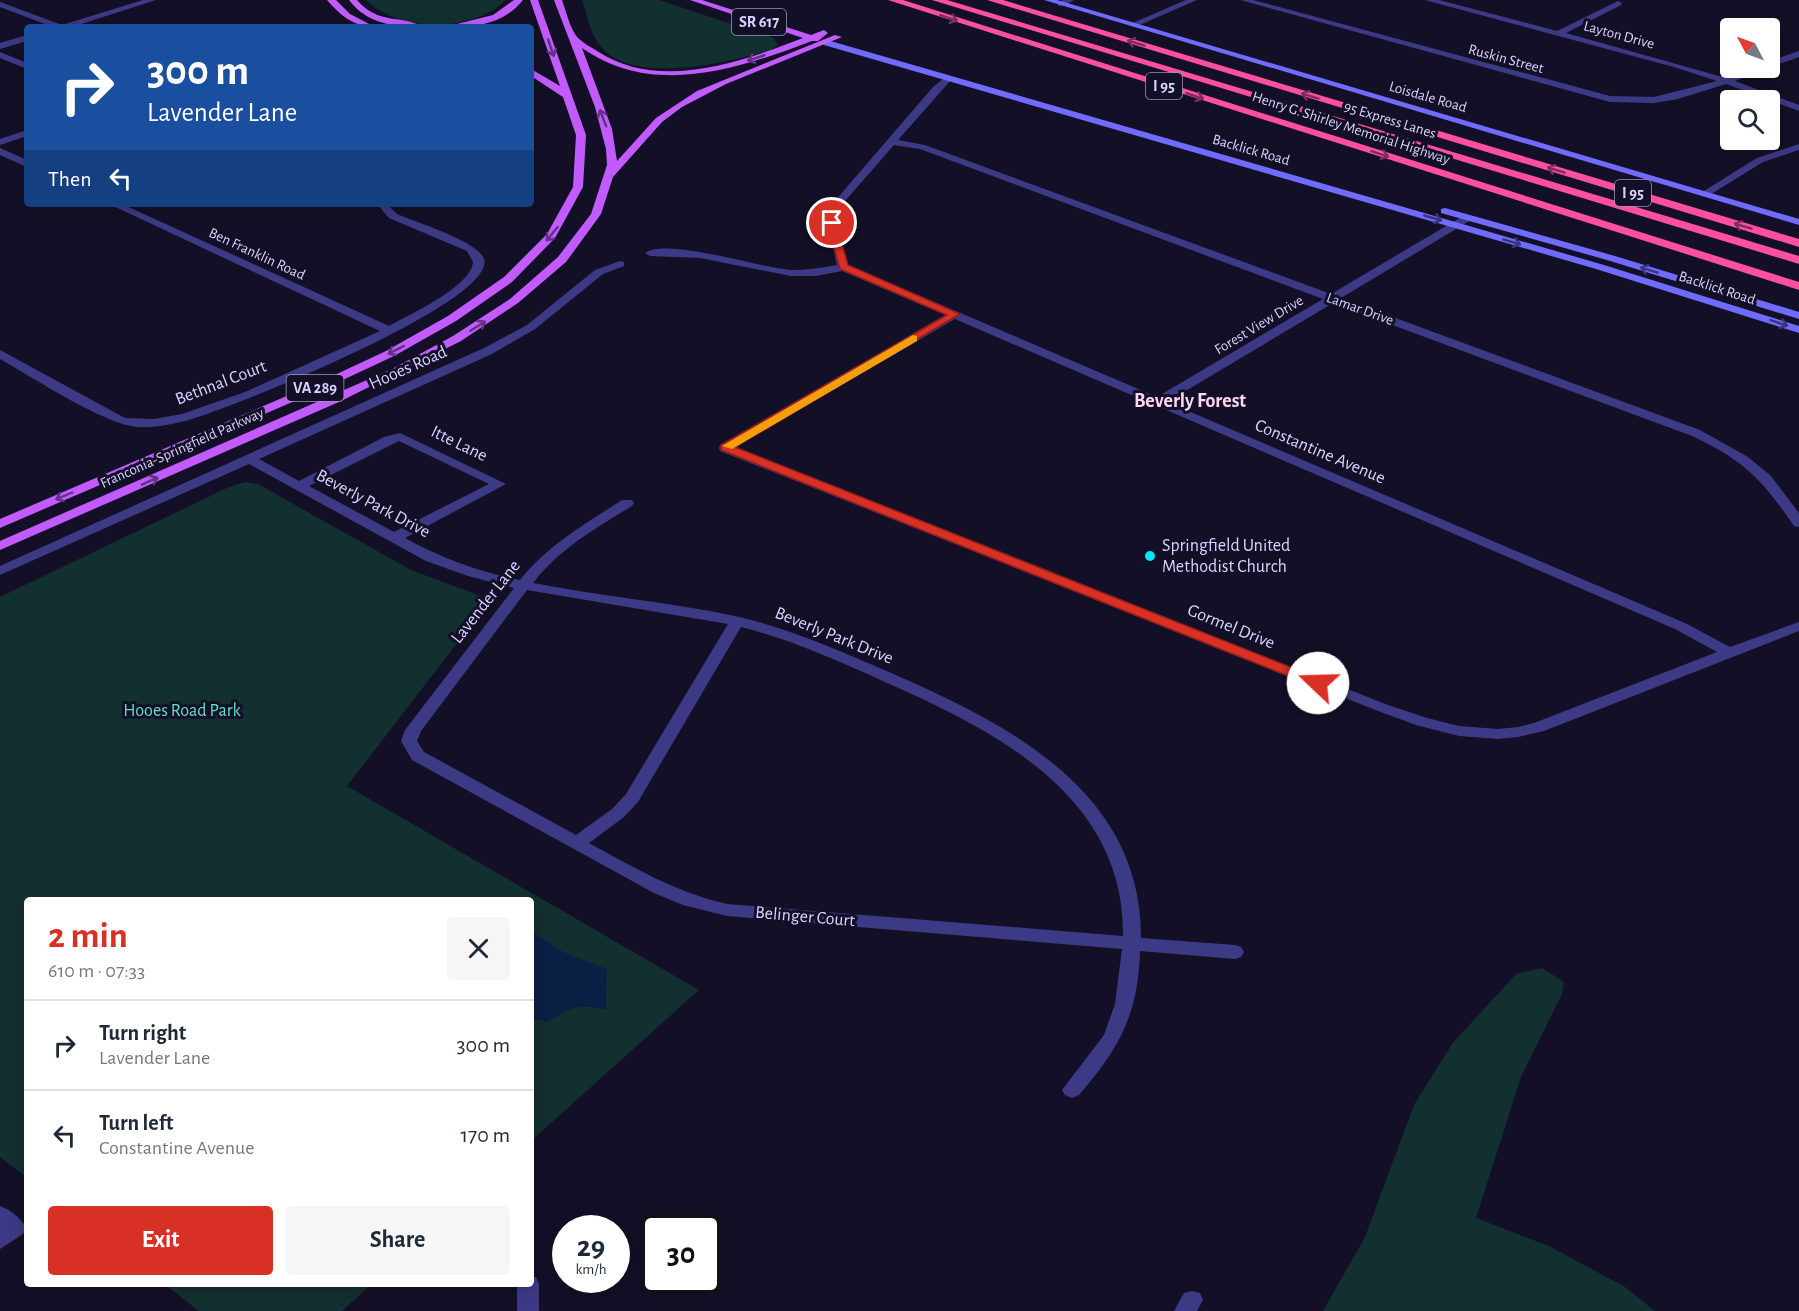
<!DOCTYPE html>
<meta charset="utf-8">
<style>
body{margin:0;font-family:"Alegreya Sans",sans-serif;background:#f6f6f7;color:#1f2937;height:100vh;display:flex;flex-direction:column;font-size:22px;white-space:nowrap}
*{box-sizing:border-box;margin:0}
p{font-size:20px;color:#747a83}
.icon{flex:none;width:33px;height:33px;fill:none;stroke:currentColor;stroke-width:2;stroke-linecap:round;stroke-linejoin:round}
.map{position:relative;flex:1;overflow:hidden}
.sheet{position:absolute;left:24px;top:897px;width:510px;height:390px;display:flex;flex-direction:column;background:#fff;border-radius:6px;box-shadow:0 3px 15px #0003}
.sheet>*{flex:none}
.banner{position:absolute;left:24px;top:24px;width:510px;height:183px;border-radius:6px;box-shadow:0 3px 15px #0003;background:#1a4fa0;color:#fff;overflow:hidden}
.needle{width:39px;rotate:311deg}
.controls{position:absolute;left:1720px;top:18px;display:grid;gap:12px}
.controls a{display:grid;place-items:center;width:60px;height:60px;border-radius:6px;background:#fff;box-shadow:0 3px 15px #0003;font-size:30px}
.speed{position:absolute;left:552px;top:1215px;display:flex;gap:12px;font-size:30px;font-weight:700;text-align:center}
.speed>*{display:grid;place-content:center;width:78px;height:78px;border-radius:50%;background:#fff;box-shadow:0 3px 15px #0003;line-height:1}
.speed small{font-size:15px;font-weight:400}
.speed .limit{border:3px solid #111;border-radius:9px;background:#fff;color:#111}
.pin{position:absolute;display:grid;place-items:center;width:51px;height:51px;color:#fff;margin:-26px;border:3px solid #fff;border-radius:50%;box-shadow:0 2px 6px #0007}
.me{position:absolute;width:66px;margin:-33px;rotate:291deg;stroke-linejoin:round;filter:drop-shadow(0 0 4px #0008)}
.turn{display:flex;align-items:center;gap:21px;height:126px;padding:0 24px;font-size:27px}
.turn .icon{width:78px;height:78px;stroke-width:2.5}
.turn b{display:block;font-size:42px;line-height:51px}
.then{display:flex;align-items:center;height:57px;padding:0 24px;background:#0003;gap:12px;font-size:22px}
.round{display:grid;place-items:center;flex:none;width:63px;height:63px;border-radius:6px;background:#f6f6f7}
.headline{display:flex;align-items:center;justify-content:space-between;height:102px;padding:0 24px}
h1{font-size:36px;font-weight:600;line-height:45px;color:#d93025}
.action{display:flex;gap:12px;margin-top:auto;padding:12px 24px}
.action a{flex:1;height:69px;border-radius:6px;background:#d93025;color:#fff;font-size:24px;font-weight:600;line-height:69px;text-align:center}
.action a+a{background:#f6f6f7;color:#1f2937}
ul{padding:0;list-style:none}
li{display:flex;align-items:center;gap:18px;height:90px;padding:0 24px;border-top:2px solid #e0e1e3}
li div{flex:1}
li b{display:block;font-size:22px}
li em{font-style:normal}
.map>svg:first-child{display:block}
.green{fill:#12302f}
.water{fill:#0a1f44}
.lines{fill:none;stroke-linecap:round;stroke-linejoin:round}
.minor{fill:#3d3a85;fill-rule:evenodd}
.secondary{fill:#6f6bff;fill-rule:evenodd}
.primary{fill:#c25bff;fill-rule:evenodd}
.motorway{fill:#ff4fa3;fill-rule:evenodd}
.oneway{stroke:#7d2c5e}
.oneway2{stroke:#623188}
.oneway3{stroke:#38347d}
.route{fill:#d93025;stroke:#8d1f18;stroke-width:1.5}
.slow{fill:#f59e0b}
.poi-dot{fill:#00e5ff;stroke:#130f26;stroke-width:2}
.labels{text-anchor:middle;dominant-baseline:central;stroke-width:6;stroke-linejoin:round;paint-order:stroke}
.far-street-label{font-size:15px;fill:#d9d4ff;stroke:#130f26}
.shield{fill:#130f26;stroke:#9e99be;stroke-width:1.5}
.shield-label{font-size:16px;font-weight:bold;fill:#d9d4ff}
.street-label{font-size:18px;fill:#d9d4ff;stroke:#130f26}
.poi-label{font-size:18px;fill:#d9d4ff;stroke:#130f26;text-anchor:start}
.park-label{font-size:18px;fill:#5fe0c0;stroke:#130f26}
.neighbourhood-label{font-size:20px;font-weight:bold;fill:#ffd6f0;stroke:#130f26}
</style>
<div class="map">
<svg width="1799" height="1311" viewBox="0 0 1799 1311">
<rect width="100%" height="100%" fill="#130f26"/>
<!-- green -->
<g class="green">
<path d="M366 0H506C471 33 401 33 366 0Z"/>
<path d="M582 0H659L774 38 778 45 771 50C729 62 635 86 601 47 591 36 587 14 582 0Z"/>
<polygon points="245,482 258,484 411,570 486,598 485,607 347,786 699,990 531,1141 531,900 27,900 27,1178 0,1157 0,597 229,487"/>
<polygon points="1542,968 1564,982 1562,994 1521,1077 1476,1218 1549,1246 1625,1287 1655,1311 1323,1311 1365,1237 1414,1105 1452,1044 1516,974"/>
<polygon points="164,1284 372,1284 342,1311 199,1311"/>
</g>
<!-- water -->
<path class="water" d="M531 931 563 952 607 969 606 1010C578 1003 571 1008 547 1022L531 1018Z"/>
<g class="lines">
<!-- minor -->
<g class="minor">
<polygon points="143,0 156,0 72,27 53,27 0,7 0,2 62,25"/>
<polygon points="1063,0 1074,0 1064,6 1058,6 1058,2"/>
<polygon points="1186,0 1197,0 1135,27 1128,25"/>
<polygon points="1240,0 1253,0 1610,96 1654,97 1717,81 1674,67 1425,0 1439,0 1557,31 1618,1 1622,3 1621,5 1566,33 1726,78 1754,68 1765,68 1735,81 1799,105 1799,111 1726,84 1678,99 1654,103 1610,102"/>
<polygon points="27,35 27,41 0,49 0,43"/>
<polygon points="1799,51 1799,57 1770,67 1770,61"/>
<polygon points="0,52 27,63 27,69 0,58"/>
<path d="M948 75 951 76V80L898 140 925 145 1331 294 1463 216H1471V220L1341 298 1700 430 1748 457 1771 476 1799 513V527L1794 526C1762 479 1743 460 1692 436L1333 303 1167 402 1685 623 1730 647 1799 622V631L1544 731 1518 737 1498 739 1459 736 1416 725 1378 711 720 451 719 448 720 445 945 315 842 271 816 276H791L700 258 650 256 645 253C665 237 761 268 791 270 806 270 822 268 837 265L827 223 828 209 933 87ZM894 145 920 149 1323 299 1157 397 848 265 837 223 838 209ZM955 319 1675 629 1717 652 1534 723 1518 727 1498 729 1459 726 1427 718 1388 705 735 447Z"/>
<polygon points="27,130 27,136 0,145 0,139"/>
<polygon points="1799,144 1799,150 1763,162 1708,196 1699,194 1757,158"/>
<polygon points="0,148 27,160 27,167 0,155"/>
<path d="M109 204H122L389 326C409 315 472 286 473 262L467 251 389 218 377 204H387L397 214C415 222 478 241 484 259 497 302 231 408 192 419 174 424 156 428 138 427 105 425 32 377 0 359V350L125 418 154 419 182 414 245 392 380 331Z"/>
<path d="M620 261 624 262V266L603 274 535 329 492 354 259 459 299 481 384 437 400 433 506 484 405 538C441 558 479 572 520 580 548 545 585 524 622 500H632L634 503 632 506C596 528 559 549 533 583 600 596 668 602 735 616 789 628 838 650 889 672 1006 723 1142 790 1141 938L1235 945 1241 947 1244 952 1241 957 1235 959 1140 951C1138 1015 1120 1047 1079 1095L1072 1098 1065 1095 1062 1090 1104 1035 1115 1004 1122 949 727 916 683 905 654 893 412 760 401 741 405 730 514 588 468 576 426 561 249 464 0 575V566L484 348 527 325 595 270ZM399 441 489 484 394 532 309 486ZM527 590 728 624 626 794 612 809 576 835 424 752 417 741 421 731ZM741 627C792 640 838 661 885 682 996 731 1125 796 1123 936L727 904C675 892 635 868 589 843L624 817 638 802Z"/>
<path d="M0 1206C11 1210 21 1218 26 1228L23 1234 0 1249Z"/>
<polygon points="531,1276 536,1277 539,1284 539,1311 517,1311 517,1284 531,1284"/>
<polygon points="1192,1291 1200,1293 1203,1300 1197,1311 1174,1311 1184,1293"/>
</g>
<!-- secondary -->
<g class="secondary">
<polygon points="1044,0 1057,0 1799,219 1799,225"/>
<polygon points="827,40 1604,265 1799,326 1799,333 1596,269 824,45 823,43"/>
<polygon points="1445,208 1615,256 1799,312 1799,319 1607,260 1441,213 1441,209"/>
</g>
<!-- primary -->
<g class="primary">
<path d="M327 0H336L350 14 375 27C354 27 340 15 327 0Z"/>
<path d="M349 0H357C379 26 403 14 422 27 394 27 367 24 349 0Z"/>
<path d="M514 0H523C503 25 474 27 445 27L493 15Z"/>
<polygon points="530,0 538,0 586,135 583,187 555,238 512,282 456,321 394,356 332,385 0,528 0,519 324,380 386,351 448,316 504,277 547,234 573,187 576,135 563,97 531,76 531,69 560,86"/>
<path d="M554 0H562C566 11 570 29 578 38 583 43 591 47 597 51 659 92 741 62 803 38L690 0H702L811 35 824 30 828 33 818 41H812C738 69 653 98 582 48L612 129 617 161 656 118 697 91 835 35 842 37 726 84 682 107 662 122 613 177 601 214 566 262 518 303 461 341 339 402 0 550V541L392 369 453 336 510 299 558 257 591 214 607 165 606 149 595 107Z"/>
</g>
<!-- motorway -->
<g class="motorway">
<polygon points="888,0 903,0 1799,282 1799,290"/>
<polygon points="932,0 947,0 1799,256 1799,264"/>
<polygon points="987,0 1003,0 1799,239 1799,247"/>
</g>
</g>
<!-- one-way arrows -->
<defs><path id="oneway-shaft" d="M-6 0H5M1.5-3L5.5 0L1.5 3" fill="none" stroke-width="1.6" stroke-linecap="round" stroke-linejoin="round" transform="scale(1.5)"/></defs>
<g class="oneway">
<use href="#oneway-shaft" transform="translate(949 18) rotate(18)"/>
<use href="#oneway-shaft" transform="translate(1136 43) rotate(-163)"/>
<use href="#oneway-shaft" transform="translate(1195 96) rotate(18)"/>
<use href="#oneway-shaft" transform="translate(1310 96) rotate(-163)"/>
<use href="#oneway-shaft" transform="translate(1380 154) rotate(18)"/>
<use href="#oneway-shaft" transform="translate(1556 170) rotate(-163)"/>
<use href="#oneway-shaft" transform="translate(1743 226) rotate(-163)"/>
</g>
<g class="oneway2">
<use href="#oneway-shaft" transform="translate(551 48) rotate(71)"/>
<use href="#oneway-shaft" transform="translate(756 58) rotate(162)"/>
<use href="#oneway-shaft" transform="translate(603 118) rotate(-111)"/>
<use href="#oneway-shaft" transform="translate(552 234) rotate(129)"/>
<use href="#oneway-shaft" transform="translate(478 326) rotate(-32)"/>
<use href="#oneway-shaft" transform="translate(396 350) rotate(153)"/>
<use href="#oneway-shaft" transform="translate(150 481) rotate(-24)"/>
<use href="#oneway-shaft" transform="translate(64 496) rotate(157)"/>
</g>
<g class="oneway3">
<use href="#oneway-shaft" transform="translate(1433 218) rotate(16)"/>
<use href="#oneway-shaft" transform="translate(1512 242) rotate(16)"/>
<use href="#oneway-shaft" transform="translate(1649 270) rotate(-163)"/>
<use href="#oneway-shaft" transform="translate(1779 323) rotate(18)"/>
</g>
<!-- route -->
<polygon class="route" points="832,220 836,223 848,265 960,314 735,447 1323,680 1323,686 1313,686 721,450 721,445 947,315 840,269 827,223"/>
<!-- slow -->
<polygon class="slow" points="913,335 917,336 917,341 732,449 722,446"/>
<!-- markers -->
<circle class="poi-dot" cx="1150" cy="556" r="6"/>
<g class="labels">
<!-- far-street labels -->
<g class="far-street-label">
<text transform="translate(1619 35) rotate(15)">Layton Drive</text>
<text transform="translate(1506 59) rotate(15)">Ruskin Street</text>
<text transform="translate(1428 97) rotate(16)">Loisdale Road</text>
<text transform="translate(1390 120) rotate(17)">95 Express Lanes</text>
<text transform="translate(1351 128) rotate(18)">Henry G. Shirley Memorial Highway</text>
<text transform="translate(1251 150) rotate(16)">Backlick Road</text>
<text transform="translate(257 254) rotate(25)">Ben Franklin Road</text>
<text transform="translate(1717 288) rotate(18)">Backlick Road</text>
<text transform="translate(1360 309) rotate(20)">Lamar Drive</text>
<text transform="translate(1259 325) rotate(-31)">Forest View Drive</text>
<text transform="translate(182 448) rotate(-24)">Franconia-Springfield Parkway</text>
</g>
<!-- shield labels -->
<g class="shield">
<rect x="732" y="9" width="54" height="26" rx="4.5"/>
<rect x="1146" y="73" width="36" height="26" rx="4.5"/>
<rect x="1615" y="180" width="36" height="26" rx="4.5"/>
<rect x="286.5" y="375" width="57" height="26" rx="4.5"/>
</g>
<g class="shield-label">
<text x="759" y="22">SR 617</text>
<text x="1164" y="86">I 95</text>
<text x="1633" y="193">I 95</text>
<text x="315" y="388">VA 289</text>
</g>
<!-- street labels -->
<g class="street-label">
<text transform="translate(408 368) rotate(-24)">Hooes Road</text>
<text transform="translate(221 383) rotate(-21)">Bethnal Court</text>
<text transform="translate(459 444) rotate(26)">Itte Lane</text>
<text transform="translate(1320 452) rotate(23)">Constantine Avenue</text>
<text transform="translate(373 504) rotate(28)">Beverly Park Drive</text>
<text transform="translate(486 602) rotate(-52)">Lavender Lane</text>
<text transform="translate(1231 627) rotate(22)">Gormel Drive</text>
<text transform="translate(834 636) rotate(22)">Beverly Park Drive</text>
<text transform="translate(805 917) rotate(5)">Belinger Court</text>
</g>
<!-- poi labels -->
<g class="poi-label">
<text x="1162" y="546">Springfield United<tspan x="1162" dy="21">Methodist Church</tspan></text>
</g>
<!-- park labels -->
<g class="park-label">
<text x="182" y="711">Hooes Road Park</text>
</g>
<!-- neighbourhood labels -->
<g class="neighbourhood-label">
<text x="1190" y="401">Beverly Forest</text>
</g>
</g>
</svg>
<div class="controls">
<a><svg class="needle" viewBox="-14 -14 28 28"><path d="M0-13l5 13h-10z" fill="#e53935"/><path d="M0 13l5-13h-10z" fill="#747a83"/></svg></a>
<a><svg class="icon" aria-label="search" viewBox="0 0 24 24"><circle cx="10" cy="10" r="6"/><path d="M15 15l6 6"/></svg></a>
</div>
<div class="speed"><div>29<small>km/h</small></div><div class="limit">30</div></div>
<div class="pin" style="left:832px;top:223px;background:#d93025"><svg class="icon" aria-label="arrive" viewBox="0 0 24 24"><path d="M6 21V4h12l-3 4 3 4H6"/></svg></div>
<svg class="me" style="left:1318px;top:683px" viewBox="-20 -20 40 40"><circle r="19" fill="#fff"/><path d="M0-13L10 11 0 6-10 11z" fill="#d93025"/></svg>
<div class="banner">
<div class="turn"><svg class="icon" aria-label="right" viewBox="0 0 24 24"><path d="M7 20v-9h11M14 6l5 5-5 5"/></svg><div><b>300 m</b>Lavender Lane</div></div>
<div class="then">Then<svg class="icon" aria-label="left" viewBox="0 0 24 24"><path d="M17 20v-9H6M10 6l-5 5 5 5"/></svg></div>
</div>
<section class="sheet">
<div class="headline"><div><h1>2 min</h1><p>610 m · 07:33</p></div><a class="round"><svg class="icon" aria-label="close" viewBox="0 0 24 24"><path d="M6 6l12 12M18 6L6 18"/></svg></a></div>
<ul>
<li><svg class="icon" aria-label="right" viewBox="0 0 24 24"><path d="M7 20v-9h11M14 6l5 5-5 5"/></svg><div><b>Turn right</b><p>Lavender Lane</p></div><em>300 m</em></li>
<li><svg class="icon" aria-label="left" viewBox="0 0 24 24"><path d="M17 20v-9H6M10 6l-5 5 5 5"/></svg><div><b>Turn left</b><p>Constantine Avenue</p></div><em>170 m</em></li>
</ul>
<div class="action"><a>Exit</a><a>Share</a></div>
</section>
</div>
